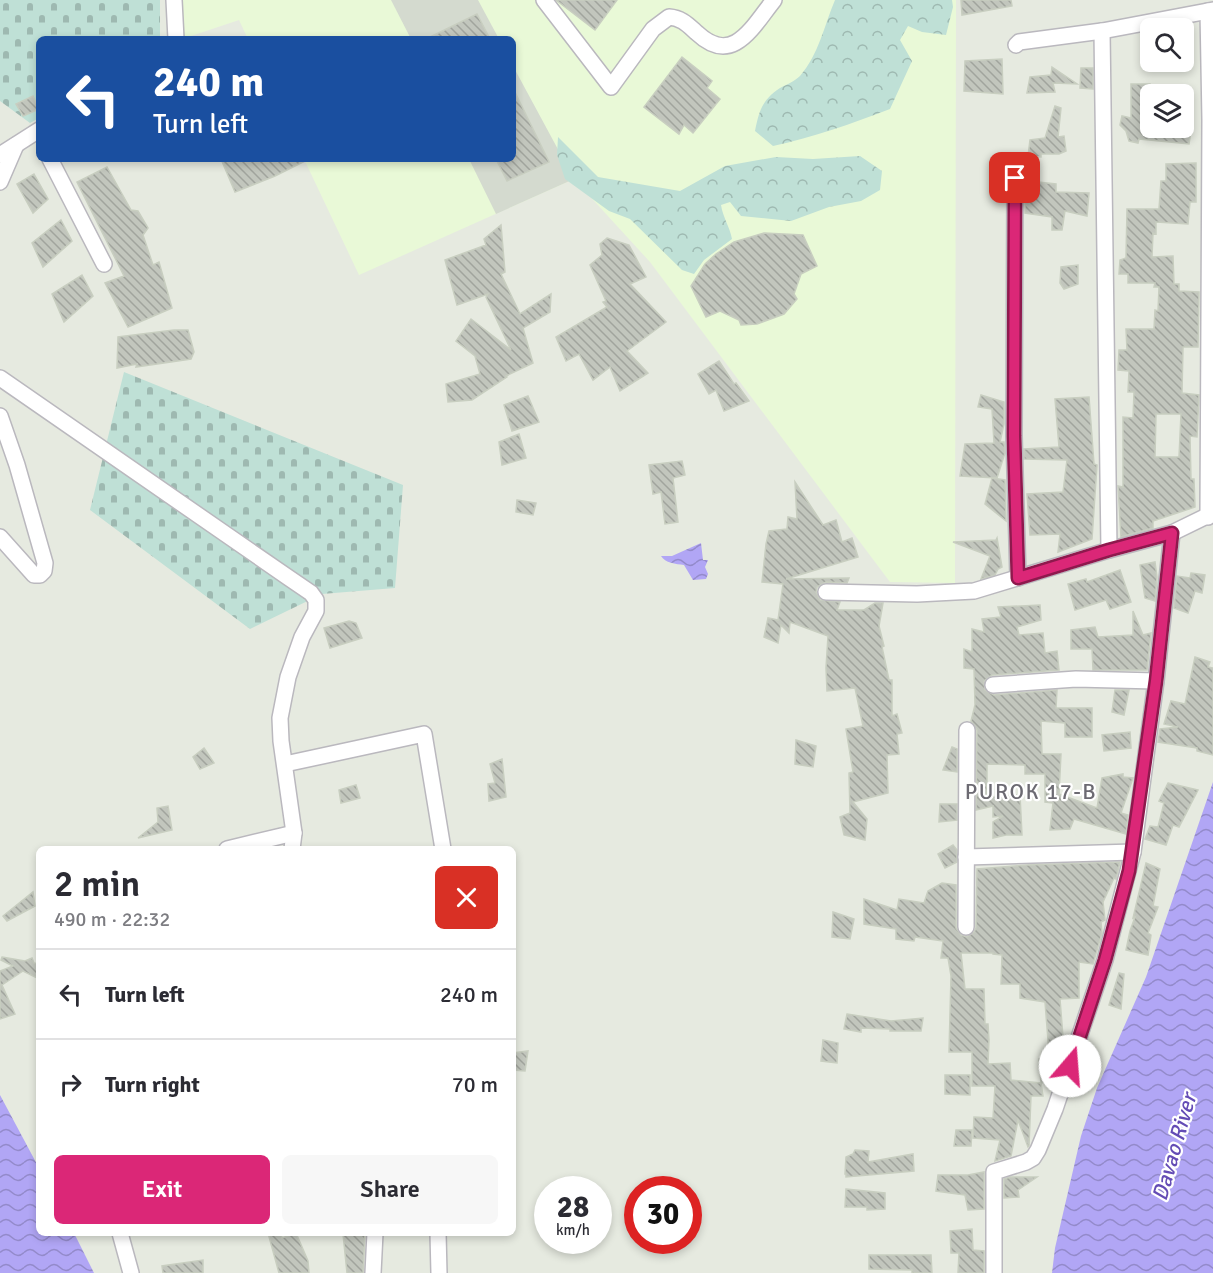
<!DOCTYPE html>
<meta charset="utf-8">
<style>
body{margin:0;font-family:Signika,sans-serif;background:#f7f7f7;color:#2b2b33;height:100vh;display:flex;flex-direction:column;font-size:22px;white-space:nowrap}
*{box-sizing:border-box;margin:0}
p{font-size:20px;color:#7c7c81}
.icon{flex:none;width:33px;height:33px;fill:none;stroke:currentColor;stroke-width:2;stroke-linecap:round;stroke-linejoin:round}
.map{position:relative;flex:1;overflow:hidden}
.drawer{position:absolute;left:36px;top:846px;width:480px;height:390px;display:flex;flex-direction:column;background:#fff;border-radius:9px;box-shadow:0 3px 9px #0003}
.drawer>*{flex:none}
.top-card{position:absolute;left:36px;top:36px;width:480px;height:126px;border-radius:9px;box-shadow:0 3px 9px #0003;background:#1a4fa0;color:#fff;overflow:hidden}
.tools{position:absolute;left:1140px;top:18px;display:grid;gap:12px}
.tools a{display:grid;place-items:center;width:54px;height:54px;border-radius:9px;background:#fff;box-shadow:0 3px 9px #0003;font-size:30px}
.speed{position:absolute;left:534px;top:1176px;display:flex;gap:12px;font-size:30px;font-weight:700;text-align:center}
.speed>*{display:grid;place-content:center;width:78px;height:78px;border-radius:50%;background:#fff;box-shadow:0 3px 9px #0003;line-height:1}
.speed small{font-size:15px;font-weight:400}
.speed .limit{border:9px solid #d22;background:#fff;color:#111}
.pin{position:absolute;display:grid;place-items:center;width:51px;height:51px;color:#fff;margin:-26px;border-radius:12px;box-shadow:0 3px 9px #0006}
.me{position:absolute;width:66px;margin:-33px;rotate:18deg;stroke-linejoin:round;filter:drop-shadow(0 0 4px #0008)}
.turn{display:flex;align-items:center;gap:21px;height:126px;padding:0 18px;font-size:27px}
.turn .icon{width:78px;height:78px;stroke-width:2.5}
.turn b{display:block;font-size:42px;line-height:51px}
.round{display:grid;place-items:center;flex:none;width:63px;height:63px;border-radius:9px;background:#f7f7f7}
.summary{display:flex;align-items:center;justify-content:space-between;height:102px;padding:0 18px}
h1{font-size:36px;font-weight:600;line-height:45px}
.primary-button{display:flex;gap:12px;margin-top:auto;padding:12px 18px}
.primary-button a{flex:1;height:69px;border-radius:9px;background:#db2777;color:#fff;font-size:24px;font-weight:600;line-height:69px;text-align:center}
.primary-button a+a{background:#f7f7f7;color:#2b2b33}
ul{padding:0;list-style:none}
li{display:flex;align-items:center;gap:18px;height:90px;padding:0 18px;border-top:2px solid #e1e1e2}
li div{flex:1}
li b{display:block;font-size:22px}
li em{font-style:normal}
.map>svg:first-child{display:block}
.commercial{fill:#e9f9d7}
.education{fill:#d4dacf}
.forest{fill:url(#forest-crowns)}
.cemetery{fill:url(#cemetery-stones)}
.water{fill:url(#water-waves)}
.building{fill:url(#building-back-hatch);stroke:#c8cec0;stroke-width:1.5;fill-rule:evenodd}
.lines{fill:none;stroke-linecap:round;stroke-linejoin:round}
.minor-casing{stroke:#bab8be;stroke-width:18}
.minor{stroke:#fff;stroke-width:15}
.route-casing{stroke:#8e194d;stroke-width:15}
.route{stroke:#db2777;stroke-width:10}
.labels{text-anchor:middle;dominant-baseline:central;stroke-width:4.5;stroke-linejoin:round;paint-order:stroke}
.neighbourhood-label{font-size:22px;letter-spacing:1.5px;fill:#6c6a72;stroke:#fff}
.water-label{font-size:22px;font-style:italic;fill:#644cb5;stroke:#fff}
</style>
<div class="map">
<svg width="1213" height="1273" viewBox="0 0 1213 1273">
<defs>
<pattern id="forest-crowns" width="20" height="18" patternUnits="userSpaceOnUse" patternTransform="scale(1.5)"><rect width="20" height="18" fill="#bfe0d6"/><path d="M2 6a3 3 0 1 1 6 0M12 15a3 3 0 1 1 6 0" fill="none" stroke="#9eb9b1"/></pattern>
<pattern id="cemetery-stones" width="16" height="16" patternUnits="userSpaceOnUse" patternTransform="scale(1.5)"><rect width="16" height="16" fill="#bfe0d6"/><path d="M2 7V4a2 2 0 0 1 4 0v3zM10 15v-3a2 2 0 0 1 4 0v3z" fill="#9eb9b1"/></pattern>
<pattern id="water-waves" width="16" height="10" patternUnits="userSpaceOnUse" patternTransform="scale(1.5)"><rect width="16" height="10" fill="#b1a6f5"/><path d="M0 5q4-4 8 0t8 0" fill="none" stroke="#938aca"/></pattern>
<pattern id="building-back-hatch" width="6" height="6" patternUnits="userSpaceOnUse" patternTransform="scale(1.5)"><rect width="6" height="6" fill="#c2c6bd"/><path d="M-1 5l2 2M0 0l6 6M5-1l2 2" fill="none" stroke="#a1a49d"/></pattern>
</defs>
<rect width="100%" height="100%" fill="#e6eae0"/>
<!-- commercial -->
<polygon class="commercial" points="181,0 956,0 955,583 890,582 650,262 574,179 359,275 304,159 513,159 513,39 248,39 239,20 182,39"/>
<!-- education -->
<g class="education">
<polygon points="391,0 478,0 499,39 411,39"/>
<polygon points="513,66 574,179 496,214 469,159 513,159"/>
</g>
<!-- forest -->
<g class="forest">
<path d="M835 0H952L953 7 946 35 922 32 908 26 900 40 912 61 890 109C851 124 814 137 773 146L755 131C759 111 762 100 780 88 786 85 795 81 800 76 819 54 824 26 835 0Z"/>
<path d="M558 137 598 177 680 191 725 166 776 157 813 159 860 156 882 171 880 190 861 201 829 207 791 221 741 216 730 202 721 205C723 218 730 227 732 239L704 260 694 274 682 270 630 219 609 211 565 179 557 155Z"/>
</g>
<!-- cemetery -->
<g class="cemetery">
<polygon points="0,0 160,0 160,39 39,39 39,118 30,123 0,101"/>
<polygon points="124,372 403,485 395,588 322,594 250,629 90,510"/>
</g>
<!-- water -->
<g class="water">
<path d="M701 543 703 560H708L705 567 708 574 706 579 693 580 684 565C676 564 665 563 661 556H672Z"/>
<polygon points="1213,782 1213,1273 1052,1273 1055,1248 1081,1136 1097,1088 1146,977"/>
<polygon points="0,1095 39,1168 39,1233 74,1233 94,1273 0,1273"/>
</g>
<!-- building -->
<g class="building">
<polygon points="556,0 617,0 595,30"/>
<polygon points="961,0 1011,0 1012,6 962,15"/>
<polygon points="477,14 490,39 426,39"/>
<polygon points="682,57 712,81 707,88 720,99 693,133 684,125 679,134 644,107"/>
<polygon points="1002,59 1003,94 964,91 965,61"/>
<polygon points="1052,67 1077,84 1053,83 1055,92 1027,93 1030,77 1051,75"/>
<polygon points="1081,68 1093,68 1093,89 1080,88"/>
<polygon points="1131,84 1150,84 1150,128 1191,131 1189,144 1139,139 1138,143 1129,141 1126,131 1120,125 1122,116 1131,118"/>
<polygon points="513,88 549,162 507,181 496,159 513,159"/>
<polygon points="33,96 39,109 23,116 16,104"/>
<polygon points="1055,106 1061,108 1058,137 1064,136 1066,151 1059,154 1041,154 1041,157 1028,156 1030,140 1045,138"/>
<polygon points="221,159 309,159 275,176 235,192"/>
<path d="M1196 163V202H1190L1188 224 1156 222V234L1153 233 1152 257 1173 256 1174 284H1179V291L1199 292 1198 347H1183L1182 393 1199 395 1197 437 1190 436 1191 479H1194L1195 507 1153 521V528L1121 537 1118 486 1123 487V417L1133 418 1134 392H1128L1129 371 1118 370 1119 350H1127L1126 329H1154L1155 310 1158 311 1159 287H1154L1155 283H1128V274H1119L1120 260 1126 258 1127 209H1159L1161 181H1166V164ZM1156 414H1181L1179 457H1155Z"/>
<polygon points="107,167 131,210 138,211 148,228 143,235 153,265 159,262 172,308 128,327 105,283 124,276 77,182"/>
<polygon points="34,174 48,199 33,213 17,184"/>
<polygon points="1029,181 1056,184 1056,192 1089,193 1087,216 1065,211 1062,230 1052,230 1052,217 1025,213 1025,199 1029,200"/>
<polygon points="61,220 72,241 43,267 32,243"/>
<polygon points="501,225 505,272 501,274 520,314 551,294 550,312 523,328 533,363 506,376 507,377 472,400 448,402 446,384 480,374 475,356 456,341 471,319 511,350 486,297 488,294 457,305 445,260 486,245 484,239"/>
<polygon points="764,233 803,235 817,266 801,274 794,294 797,299 784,314 757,324 741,325 739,320 720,311 706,317 691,286 705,264 716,254 734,242"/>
<polygon points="607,238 629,245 646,277 630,284 666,322 627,351 648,373 620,391 610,367 593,380 579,354 566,361 556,337 607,307 603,302 606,301 590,265 602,255 600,244"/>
<polygon points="1078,265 1078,284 1064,289 1060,283 1061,267"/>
<polygon points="82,275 93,296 64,322 52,294"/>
<polygon points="174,330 188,330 194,352 191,359 136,367 137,364 117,368 118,337"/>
<polygon points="719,361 734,384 736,383 749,401 724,411 716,390 709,394 698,374"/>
<polygon points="981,395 1004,402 1004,424 1000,442 1004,442 1005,453 997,478 960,476 965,444 994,443 992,409 978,407"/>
<polygon points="528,396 539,422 512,431 504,405"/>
<polygon points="1089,397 1094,464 1097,465 1092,539 1058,552 1060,534 1030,535 1027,494 1063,492 1067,460 1024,459 1024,449 1059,447 1055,399"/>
<polygon points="519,434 526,458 502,465 499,442"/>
<polygon points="682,461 685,475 673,478 678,522 665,524 661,492 653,494 649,465"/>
<polygon points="992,478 1005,480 1006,521 985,504"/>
<polygon points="795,482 823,525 836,520 842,542 852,538 858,557 786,579 849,578 847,583 826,582 817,587 816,592 820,600 840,602 837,610 864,610 875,603 883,603 879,626 884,646 882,647 889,680 892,680 892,716 897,714 902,733 897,734 899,754 887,755 888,793 853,802 867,819 865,840 844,835 840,817 850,813 849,773 853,772 846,729 863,726 855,688 827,691 826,668 828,636 790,622 789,633 781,625 778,643 764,637 768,618 778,620 783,584 762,582 766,544 769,531 787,529 788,517 797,519"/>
<polygon points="517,500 536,503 533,515 516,512"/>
<polygon points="997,538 1002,567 998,569 995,575 981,579 990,556 953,542 996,540"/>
<polygon points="1155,562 1157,577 1155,601 1145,598 1140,565"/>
<polygon points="1120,570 1131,602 1110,609 1106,600 1075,610 1068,584 1086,579 1087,582"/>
<polygon points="1191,573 1205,575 1202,593 1195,591 1188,613 1174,608 1177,576 1190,578"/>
<polygon points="1040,605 1041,620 1017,627 1019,635 1043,633 1045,653 1057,651 1059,670 992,675 984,681 985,690 994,695 1057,690 1056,708 1092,708 1092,737 1065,737 1065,723 1041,721 1042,754 1061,754 1059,794 1097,808 1102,778 1123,774 1123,777 1133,778 1121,813 1128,815 1126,834 1074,819 1070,829 1050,830 1053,803 1045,802 1045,774 1025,774 1025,765 987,764 987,797 1020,795 1022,835 1006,835 993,838 993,822 1003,816 993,817 993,806 976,810 977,730 971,721 975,705 974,669 964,668 964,649 972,652 972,629 984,632 982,619 1001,617 998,607"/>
<polygon points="1133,611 1143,635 1151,633 1147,670 1093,670 1092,649 1071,649 1071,630 1095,627 1098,637 1133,635"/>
<polygon points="349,621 356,623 362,638 330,648 324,628"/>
<polygon points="1195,657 1210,662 1208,667 1213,668 1213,755 1197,751 1197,748 1158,742 1160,729 1178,727 1164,724 1171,701 1185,704"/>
<polygon points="1115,690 1129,690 1124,715 1112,712"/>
<polygon points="1130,732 1131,748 1104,751 1102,735"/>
<polygon points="796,740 816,746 813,767 795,764"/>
<polygon points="952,747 957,749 957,772 943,770"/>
<polygon points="204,748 214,763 200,769 193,757"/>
<polygon points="502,759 506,797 489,801 488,784 495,783 490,764"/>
<polygon points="1168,783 1198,790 1179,827 1173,825 1166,845 1145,839 1150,826 1158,827 1164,803 1159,801"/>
<polygon points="356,785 360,798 341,803 339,790"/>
<polygon points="940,804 957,804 957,820 939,822"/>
<polygon points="168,806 172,830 138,838 158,822 157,808"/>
<polygon points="953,845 957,850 957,862 945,868 938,854"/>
<polygon points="1120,862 1116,879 1114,878 1103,902 1105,920 1101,922 1102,933 1093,964 1079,962 1079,998 1060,999 1063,1037 1067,1037 1064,1052 1049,1053 1045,1002 1020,998 1020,984 1001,984 1002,955 993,954 993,953 961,953 965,989 984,989 985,1024 988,1024 989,1040 988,1064 1010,1063 1011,1080 1041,1083 1043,1096 1031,1096 1029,1146 1028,1147 1018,1120 1011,1156 995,1161 1000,1140 973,1138 974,1117 993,1118 995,1086 972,1086 972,1052 949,1052 951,976 948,958 941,958 943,941 915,937 914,941 896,939 896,929 864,924 864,899 897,910 899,899 924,903 928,891 942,883 956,885 956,928 961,935 967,937 974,932 976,928 977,869 1027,865"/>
<polygon points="1146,863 1160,869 1153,906 1158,907 1148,933 1151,935 1148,955 1126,950 1130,931 1135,917 1133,918"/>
<polygon points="33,892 35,906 7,921 3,916"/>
<polygon points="833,912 854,919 850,939 832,937"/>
<polygon points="2,957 25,961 32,958 34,963 39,964 39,967 37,978 23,971 2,985 15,1014 0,1019 0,971 13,966 1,960"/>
<polygon points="1119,973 1124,974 1121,1009 1109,1005"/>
<polygon points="847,1014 891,1021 923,1018 921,1031 890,1031 890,1029 861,1028 861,1032 844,1029"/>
<polygon points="823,1040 838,1043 837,1063 821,1061"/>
<polygon points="528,1051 525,1071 513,1070 513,1053"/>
<polygon points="1052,1058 1054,1081 1041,1083 1039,1059"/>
<polygon points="945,1075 970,1075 970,1095 945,1094"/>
<polygon points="956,1130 972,1130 971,1146 954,1146"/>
<polygon points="855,1150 869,1151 868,1162 913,1154 914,1171 846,1177 846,1174 845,1174 846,1157 853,1154"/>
<polygon points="984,1172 984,1209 968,1210 965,1195 936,1191 938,1175 968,1175"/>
<polygon points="1010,1177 1037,1177 1018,1190 1019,1197 1004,1198 1004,1179"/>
<polygon points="846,1189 885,1193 885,1209 867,1210 867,1207 845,1207"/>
<polygon points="972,1229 973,1250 984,1251 984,1273 958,1273 959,1253 951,1253 950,1231"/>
<polygon points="268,1233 281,1233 282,1238 296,1233 308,1261 309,1273 279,1273"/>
<polygon points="365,1233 363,1273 347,1273 343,1234"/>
<polygon points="869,1255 931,1255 932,1273 912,1273 912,1270 869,1269"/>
<polygon points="203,1260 203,1273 163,1273 162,1266"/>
</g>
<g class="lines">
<!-- minor casing -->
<g class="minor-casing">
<g id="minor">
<polyline points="174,0 176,39"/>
<path d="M544 0 611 87 653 29 669 17C682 18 688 25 697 33 733 67 753 26 774 0"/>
<polyline points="1208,11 1210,120 1208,517"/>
<polyline points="1102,31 1109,550"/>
<polyline points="1016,45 1019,42 1102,31 1213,10"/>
<polyline points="0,155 39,130"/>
<polyline points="50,159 104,264"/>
<polyline points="1015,178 1014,436 1018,578"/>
<polyline points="0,182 16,145"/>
<polyline points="0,378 289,578 311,593 316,600 316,611 302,637 288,677 280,718 281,741 294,833 292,849"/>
<polyline points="0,416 17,465 45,563 44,571 40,575 34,575 0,537"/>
<polyline points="826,592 917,594 974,591 1109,550 1172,533 1213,513"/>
<polyline points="993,685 1076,679 1156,681"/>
<polyline points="285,764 424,734 443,849"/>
<polyline points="227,849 294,833"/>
<polyline points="966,857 1133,852"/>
<polyline points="966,927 967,730"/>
<polyline points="120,1233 131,1273"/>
<polyline points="438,1233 439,1273"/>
<polyline points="373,1273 375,1233"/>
<polyline points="994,1273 994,1172 1026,1162 1033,1158 1038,1150 1055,1109 1105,960 1133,852 1156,681 1172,533"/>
</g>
</g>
<!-- minor -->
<use href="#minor" class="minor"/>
</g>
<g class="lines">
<!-- route casing -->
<g class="route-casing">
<polyline id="route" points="1015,178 1014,436 1018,578 1109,550 1172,533 1156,681 1129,871 1105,960 1070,1066"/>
</g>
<!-- route -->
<use href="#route" class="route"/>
</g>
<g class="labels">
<!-- neighbourhood labels -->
<g class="neighbourhood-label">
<text x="1031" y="791">PUROK 17-B</text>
</g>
<!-- water labels -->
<g class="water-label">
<text transform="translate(1174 1147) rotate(-74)">Davao River</text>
</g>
</g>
</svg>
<div class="tools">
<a><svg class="icon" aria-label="search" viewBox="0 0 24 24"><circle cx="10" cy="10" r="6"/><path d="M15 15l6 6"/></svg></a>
<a><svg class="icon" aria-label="layers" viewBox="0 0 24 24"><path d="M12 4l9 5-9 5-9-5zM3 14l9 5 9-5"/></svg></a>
</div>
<div class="speed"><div>28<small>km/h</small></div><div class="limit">30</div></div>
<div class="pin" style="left:1015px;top:178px;background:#d93025"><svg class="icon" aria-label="arrive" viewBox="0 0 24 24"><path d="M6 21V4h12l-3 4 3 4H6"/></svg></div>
<svg class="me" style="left:1070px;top:1066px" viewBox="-20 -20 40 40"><circle r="19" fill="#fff"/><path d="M0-13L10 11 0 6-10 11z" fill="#db2777"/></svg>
<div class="top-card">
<div class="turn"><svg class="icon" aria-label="left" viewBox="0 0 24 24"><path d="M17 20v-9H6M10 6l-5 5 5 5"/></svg><div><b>240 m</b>Turn left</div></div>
</div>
<section class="drawer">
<div class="summary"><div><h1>2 min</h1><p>490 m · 22:32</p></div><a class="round" style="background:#d93025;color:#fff"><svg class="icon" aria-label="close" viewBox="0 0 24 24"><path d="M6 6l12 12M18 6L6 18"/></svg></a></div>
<ul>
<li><svg class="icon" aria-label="left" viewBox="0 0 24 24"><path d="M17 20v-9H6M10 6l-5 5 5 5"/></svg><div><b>Turn left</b></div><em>240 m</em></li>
<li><svg class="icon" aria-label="right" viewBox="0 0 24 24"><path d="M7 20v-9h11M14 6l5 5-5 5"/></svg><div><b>Turn right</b></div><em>70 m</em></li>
</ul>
<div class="primary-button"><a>Exit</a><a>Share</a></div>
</section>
</div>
